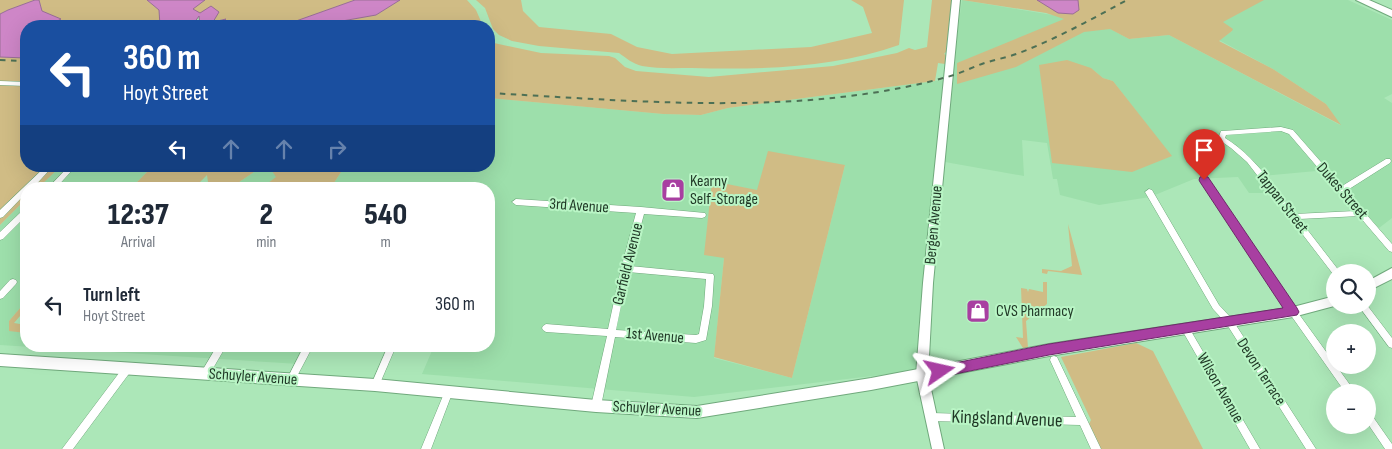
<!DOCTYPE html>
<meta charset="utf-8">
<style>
body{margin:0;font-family:"Sofia Sans Condensed",sans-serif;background:#f2f2f3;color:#1f2937;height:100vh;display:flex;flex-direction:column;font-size:19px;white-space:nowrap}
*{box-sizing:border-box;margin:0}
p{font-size:16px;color:#747a83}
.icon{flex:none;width:28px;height:28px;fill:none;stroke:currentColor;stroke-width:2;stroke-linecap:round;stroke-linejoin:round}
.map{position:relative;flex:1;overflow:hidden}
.drawer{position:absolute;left:20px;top:182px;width:475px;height:170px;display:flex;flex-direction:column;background:#fff;border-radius:20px;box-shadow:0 5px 20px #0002}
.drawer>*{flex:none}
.banner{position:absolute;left:20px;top:20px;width:475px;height:152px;border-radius:20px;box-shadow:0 5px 20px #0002;background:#1a4fa0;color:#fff;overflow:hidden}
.controls{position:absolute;left:1326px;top:264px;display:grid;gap:10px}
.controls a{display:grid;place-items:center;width:50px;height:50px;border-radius:50%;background:#fff;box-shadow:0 5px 20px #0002;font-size:25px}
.pin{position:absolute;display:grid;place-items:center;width:42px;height:42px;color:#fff;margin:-51px -21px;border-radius:50% 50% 50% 0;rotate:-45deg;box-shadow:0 0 5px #0007}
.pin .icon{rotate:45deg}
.me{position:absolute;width:55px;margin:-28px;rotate:79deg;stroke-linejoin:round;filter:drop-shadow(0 0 4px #0008)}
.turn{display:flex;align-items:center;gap:18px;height:105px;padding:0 20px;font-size:22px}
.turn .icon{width:65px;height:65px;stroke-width:2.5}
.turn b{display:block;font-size:35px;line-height:42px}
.lanes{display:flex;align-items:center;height:48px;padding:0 20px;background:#0003;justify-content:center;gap:25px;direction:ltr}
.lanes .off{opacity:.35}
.eta{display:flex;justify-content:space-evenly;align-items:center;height:85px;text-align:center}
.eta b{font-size:30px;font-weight:800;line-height:35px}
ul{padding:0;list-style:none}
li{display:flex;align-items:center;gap:15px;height:75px;padding:0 20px}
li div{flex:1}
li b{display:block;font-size:19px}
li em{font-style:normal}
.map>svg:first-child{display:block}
.built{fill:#9ddfab;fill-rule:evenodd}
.green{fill:#d0bc85}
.water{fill:#ce86c7;stroke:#9a6e96}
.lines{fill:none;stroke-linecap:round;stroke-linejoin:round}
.minor-casing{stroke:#70a97c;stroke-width:1}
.tertiary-casing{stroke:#70a97c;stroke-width:2}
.secondary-casing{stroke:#70a97c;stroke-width:2}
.primary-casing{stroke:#70a97c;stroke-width:2}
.minor{fill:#fff;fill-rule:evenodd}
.tertiary{fill:#fff;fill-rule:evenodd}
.secondary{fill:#fff;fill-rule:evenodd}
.primary{fill:#fff;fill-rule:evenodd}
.rail{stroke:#4d7055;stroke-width:2;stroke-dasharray:5.5 5.5;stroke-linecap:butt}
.route{fill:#a83fa1;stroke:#6d2969}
.labels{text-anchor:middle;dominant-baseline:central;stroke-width:4;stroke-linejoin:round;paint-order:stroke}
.poi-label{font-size:16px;fill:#1f3725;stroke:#b9f5c5;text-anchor:start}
.street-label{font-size:16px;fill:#1f3725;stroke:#b9f5c5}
.near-street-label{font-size:19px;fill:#1f3725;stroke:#b9f5c5}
</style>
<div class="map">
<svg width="1392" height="449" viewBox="0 0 1392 449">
<rect width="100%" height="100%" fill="#ace7b8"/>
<!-- built -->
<g class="built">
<path d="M962 0 1059 16 1103 25 1129 39 1169 35 1340 125 1326 104 1273 69 1219 40 1232 31 1193 0H1348L1392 20V94L1384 98 1392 103V218L1379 228 1327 170 1262 176 1274 193H1249L1238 177 1194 179 1150 197 1099 205 1060 195 1057 179H1053L1047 143 1022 140 1024 176 945 162 939 166 923 370 694 397 422 374 434 346H489V189H330L345 166H489V98L663 114 701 115 728 108 951 79ZM1091 68 1103 78 1113 81 1171 156ZM845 165 792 378 714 358 724 258 758 190Z"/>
<polygon points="61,166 153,166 130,189 37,189"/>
<polygon points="272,171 277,177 260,189 229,189 254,172"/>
<polygon points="26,199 26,301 9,321 9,330 26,333 26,346 70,346 71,348 73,346 309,346 299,364 0,345 0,225"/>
</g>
<!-- green -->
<g class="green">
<polygon points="0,0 35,0 8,10 0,14"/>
<polygon points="39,0 147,0 159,10 160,26 123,26 124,23 117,26 69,26 68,22 66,26 48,26 60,19 42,11"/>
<polygon points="205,0 355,0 282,26 217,25 224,19 212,22 192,9"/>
<polygon points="400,0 467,0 476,10 483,26 314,26 376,15"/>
<path d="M476 0H521L523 11 539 27 611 34 637 47 672 54 811 47 872 33 863 7 851 0H904L899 45C835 68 760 70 692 68 676 68 658 69 642 66 633 64 626 58 619 53L539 46 512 41 499 35 493 29 485 8Z"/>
<polygon points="932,0 952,0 946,52 944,54 946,55 945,64 938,63 935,81 728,108 701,115 663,114 489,98 489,38 494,43 541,53 609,56 615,58 625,67 636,71 709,77 833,66 897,53 909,48 915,50 927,47"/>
<polygon points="962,0 1264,0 1223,22 1233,29 1232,31 1219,41 1273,69 1326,104 1341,125 1169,35 1129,39 1110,29 1084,32 1016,67 957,84 957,63 1064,19 1046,13"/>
<polygon points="0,57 26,58 26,166 61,166 37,189 26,189 26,199 0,225"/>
<polygon points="1067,60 1091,68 1103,78 1113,81 1172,156 1132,172 1052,163 1039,65"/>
<polygon points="768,151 845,165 792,378 714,357 724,258 704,255 712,181 757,190"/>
<polygon points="153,166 345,166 330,189 260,189 276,177 272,171 254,172 229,189 209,189 207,175 193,189 130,189"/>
<polygon points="1068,224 1082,275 1048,271 1047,274 1042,273 1042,269 1061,271 1072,266"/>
<polygon points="1043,282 1047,282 1047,304 1026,321 1028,348 1023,348 1016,337 1023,338 1021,288 1027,289 1028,292 1029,289 1043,292"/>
<polygon points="26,301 26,309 14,323 26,325 26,333 9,331 9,321"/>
<polygon points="1136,343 1153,351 1203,449 1101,449 1089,424 1091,420 1061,357"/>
</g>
<!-- water -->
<g class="water">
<polygon points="35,0 39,0 42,11 61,19 48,26 26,26 26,58 0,57 0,14 8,10"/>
<polygon points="147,0 205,0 193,9 200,13 211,6 219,12 213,22 226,19 218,25 229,26 200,26 199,16 192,26 160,26 159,10"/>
<polygon points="355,0 400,0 376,15 314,26 282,26"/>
<polygon points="1037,0 1078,0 1079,10 1073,14 1058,13"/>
</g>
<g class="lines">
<!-- minor casing -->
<g class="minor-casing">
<g id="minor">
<polygon points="0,81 26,82 26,86 0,85"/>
<path d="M1281 127 1293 130 1342 186 1386 159H1390L1391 161 1390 163 1346 191 1392 244V252L1389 251 1359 216 1299 219 1340 272H1335V275L1333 274 1247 162 1231 148 1218 139 1221 131H1223ZM1281 131 1289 134 1355 211 1295 214C1274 187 1255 156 1225 138L1226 135Z"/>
<polygon points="46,166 53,166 32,189 26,189 26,193 3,217 0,218 0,210"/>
<polygon points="69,166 76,166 55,189 47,189"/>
<polygon points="1204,177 1207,178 1296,310 1353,389 1354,392 1345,392 1290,314 1201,182 1200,180"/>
<polygon points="1149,189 1152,190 1219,305 1232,319 1316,449 1306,449 1226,323 1213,309 1145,192"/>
<path d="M516 199 641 207 705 213 706 215 705 217 702 218 644 214 630 266 713 274 714 276 712 306 706 340 696 343 615 337 601 406 599 409 596 410 593 409 591 406 607 336 546 332 543 330 542 328 543 326 546 324 608 329 621 269 636 213 516 205 512 202ZM628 272 706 279 704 306 699 334 696 335 616 330Z"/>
<polygon points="26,209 26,216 3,239 0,240 0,232 23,210"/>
<polygon points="13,279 16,280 17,282 16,284 3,298 0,299 0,291 10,280"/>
<polygon points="1358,305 1367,305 1392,338 1392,348 1389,347"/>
<polygon points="1185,324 1188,326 1260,449 1250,449 1182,330 1181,328 1182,326"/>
<polygon points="217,346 226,346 208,377 205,378 202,377 201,374 202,371"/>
<polygon points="304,346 313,346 294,382 291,383 288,382 287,379"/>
<polygon points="388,346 396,346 378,388 375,389 372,388 371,385"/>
<polygon points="1054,356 1057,357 1101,449 1091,449 1080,425 931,421 928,420 926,417 928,414 931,413 1076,417 1050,360 1051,357"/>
<polygon points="128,364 131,365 132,368 131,371 73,449 62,449 125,365"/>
<polygon points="449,387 452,388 453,391 431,449 421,449 445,391 446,388"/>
<polygon points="1368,413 1371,414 1392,444 1392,449 1385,449 1368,424"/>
</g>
</g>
<!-- tertiary casing -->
<g class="tertiary-casing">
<polygon id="tertiary" points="952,0 960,0 933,283 928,375 944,449 932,449 916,375 923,283"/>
</g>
<!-- secondary casing -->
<g class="secondary-casing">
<g id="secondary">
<polygon points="1392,268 1392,279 1368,291 1368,281"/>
<polygon points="1335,296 1335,305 1338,305 1293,317 1049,356 871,390 697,418 596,412 375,391 0,366 0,354 375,379 596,400 697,406 871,378 1049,344 1293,307"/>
</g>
</g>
<!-- primary casing -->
<g class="primary-casing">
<polygon id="primary" points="1356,0 1369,0 1392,10 1392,17"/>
</g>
<!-- minor -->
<use href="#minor" class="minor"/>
<!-- tertiary -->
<use href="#tertiary" class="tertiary"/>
<!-- secondary -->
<use href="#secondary" class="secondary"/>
<!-- primary -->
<use href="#primary" class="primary"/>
<!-- rail -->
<g class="rail">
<polyline points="0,60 26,61"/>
<path d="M489 93C639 101 808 118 954 75 963 72 971 68 979 65 992 60 1006 58 1019 53 1056 39 1092 19 1127 0"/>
</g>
</g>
<!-- route -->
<polygon class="route" points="1204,176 1208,177 1297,308 1299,312 1297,315 1049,355 940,377 935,375 933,371 935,367 940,366 1049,344 1283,308 1200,182 1199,180 1200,177"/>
<!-- icons -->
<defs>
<g id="shop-square" transform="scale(1.25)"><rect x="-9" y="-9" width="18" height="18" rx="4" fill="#a83fa1" stroke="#b9f5c5"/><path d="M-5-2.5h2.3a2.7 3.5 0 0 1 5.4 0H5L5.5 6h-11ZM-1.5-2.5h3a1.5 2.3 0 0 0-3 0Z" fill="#fff"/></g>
</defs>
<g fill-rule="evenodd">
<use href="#shop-square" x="673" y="190"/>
<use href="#shop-square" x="978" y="311"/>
</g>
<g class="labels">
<!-- poi labels -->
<g class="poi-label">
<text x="690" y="181">Kearny<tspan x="690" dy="18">Self-Storage</tspan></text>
<text x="996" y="311">CVS Pharmacy</text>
</g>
<!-- street labels -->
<g class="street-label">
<text transform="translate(1342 191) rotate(49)">Dukes Street</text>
<text transform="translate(1282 202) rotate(52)">Tappan Street</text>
<text transform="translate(579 206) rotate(4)">3rd Avenue</text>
<text transform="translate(934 225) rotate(-85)">Bergen Avenue</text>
<text transform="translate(628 264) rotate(-76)">Garfield Avenue</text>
<text transform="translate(655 336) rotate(5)">1st Avenue</text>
<text transform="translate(1261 372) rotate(57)">Devon Terrace</text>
<text transform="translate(253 377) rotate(4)">Schuyler Avenue</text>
<text transform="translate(1220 388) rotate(60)">Wilson Avenue</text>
<text transform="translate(657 409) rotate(3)">Schuyler Avenue</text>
</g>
<!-- near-street labels -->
<g class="near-street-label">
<text transform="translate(1007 419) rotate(2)">Kingsland Avenue</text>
</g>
</g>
</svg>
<div class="controls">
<a><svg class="icon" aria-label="search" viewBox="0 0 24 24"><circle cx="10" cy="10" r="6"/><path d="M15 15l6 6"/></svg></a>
<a>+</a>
<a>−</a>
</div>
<div class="pin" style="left:1204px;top:180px;background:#d93025"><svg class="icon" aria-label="arrive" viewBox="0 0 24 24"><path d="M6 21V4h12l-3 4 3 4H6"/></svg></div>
<svg class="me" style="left:940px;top:371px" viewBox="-20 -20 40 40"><path d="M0-17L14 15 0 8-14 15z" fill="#a83fa1" stroke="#fff" stroke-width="4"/></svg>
<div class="banner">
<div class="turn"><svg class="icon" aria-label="left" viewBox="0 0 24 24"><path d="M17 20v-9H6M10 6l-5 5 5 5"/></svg><div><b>360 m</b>Hoyt Street</div></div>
<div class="lanes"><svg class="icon" aria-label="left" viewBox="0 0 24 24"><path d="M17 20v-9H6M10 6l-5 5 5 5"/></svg><svg class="icon off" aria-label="ahead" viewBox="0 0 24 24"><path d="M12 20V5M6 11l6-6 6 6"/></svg><svg class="icon off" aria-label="ahead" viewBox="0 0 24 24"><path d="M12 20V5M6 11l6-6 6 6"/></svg><svg class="icon off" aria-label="right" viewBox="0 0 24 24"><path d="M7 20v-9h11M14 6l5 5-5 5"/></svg></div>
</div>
<section class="drawer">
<div class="eta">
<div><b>12:37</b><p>Arrival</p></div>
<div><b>2</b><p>min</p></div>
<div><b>540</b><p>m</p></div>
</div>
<ul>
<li><svg class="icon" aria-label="left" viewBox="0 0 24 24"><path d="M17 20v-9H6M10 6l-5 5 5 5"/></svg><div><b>Turn left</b><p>Hoyt Street</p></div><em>360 m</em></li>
</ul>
</section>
</div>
